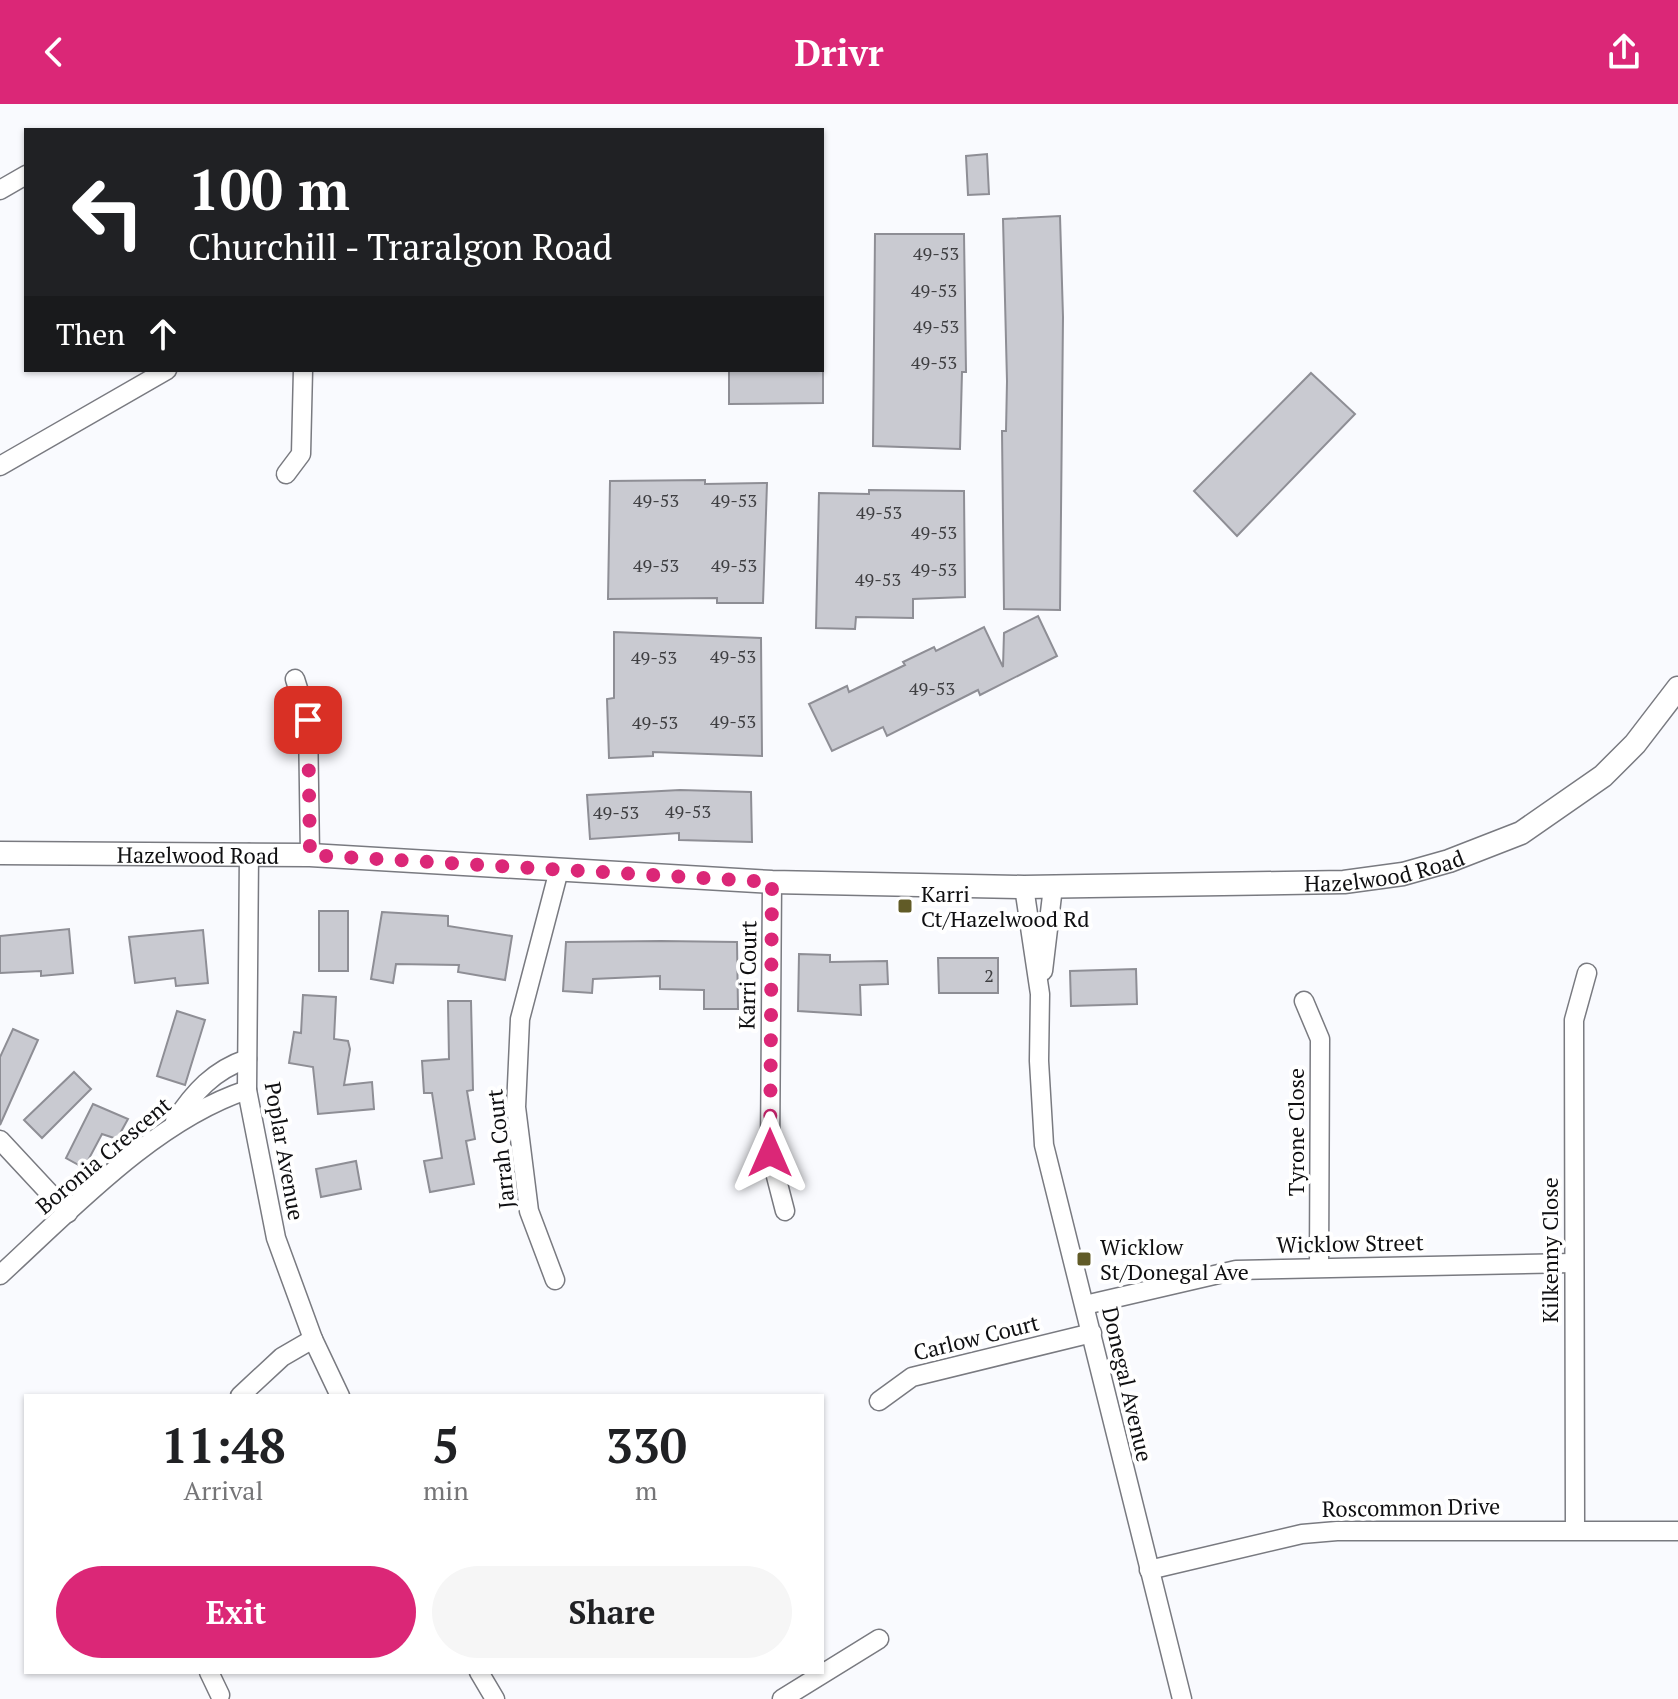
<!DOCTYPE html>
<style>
body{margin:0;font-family:"PT Serif",serif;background:#f6f6f6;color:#202124;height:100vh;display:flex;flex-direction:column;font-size:30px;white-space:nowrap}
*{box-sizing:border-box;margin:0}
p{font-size:26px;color:#757577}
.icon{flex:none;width:44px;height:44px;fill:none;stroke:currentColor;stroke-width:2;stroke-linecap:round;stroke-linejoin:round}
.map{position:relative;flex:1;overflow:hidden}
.details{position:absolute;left:24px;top:1290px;width:800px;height:280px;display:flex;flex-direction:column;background:#fff;border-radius:0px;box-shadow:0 2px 6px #0004}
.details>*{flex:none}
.guide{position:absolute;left:24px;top:24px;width:800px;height:244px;border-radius:0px;box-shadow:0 2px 6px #0004;background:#202124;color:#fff;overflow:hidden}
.pin{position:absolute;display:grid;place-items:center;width:68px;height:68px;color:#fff;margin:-34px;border-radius:16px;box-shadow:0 4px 12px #0006}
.me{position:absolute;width:88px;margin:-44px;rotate:0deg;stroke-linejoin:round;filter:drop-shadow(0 0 6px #0008)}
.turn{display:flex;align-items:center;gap:28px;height:168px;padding:0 32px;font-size:36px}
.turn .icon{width:104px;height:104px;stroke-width:2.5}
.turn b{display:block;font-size:56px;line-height:68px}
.then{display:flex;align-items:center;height:76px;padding:0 32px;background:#0003;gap:16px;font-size:30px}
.eta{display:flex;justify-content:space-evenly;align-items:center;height:136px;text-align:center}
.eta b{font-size:48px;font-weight:800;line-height:56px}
.primary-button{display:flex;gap:16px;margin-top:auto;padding:16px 32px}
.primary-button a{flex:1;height:92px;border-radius:48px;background:#db2777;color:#fff;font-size:32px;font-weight:800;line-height:92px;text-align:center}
.primary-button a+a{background:#f6f6f6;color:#202124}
header{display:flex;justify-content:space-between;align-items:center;height:104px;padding:0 32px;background:#db2777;color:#fff;font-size:36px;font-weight:800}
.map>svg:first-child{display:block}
.building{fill:#c9cad1;stroke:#8e8e95;stroke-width:2}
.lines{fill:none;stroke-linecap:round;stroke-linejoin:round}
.minor-casing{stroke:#797a80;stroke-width:21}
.major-casing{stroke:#797a80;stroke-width:25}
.minor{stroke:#fff;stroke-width:18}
.major{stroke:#fff;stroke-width:22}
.route{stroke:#db2777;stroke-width:14;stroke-dasharray:0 25.2}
.poi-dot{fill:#615b27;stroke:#fff;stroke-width:3}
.labels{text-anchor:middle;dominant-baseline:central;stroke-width:8;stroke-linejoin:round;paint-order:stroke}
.number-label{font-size:18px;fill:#3e3e41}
.street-label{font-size:22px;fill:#0f0f11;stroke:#fff}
.poi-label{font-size:22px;fill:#0f0f11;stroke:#fff;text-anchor:start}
</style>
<header><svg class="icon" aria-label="back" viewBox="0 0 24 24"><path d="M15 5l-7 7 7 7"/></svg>Drivr<svg class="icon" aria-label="share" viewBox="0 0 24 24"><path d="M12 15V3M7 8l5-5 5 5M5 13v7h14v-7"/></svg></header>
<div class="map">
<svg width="1678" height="1595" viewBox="0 0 1678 1595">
<rect width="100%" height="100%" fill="#f9fafe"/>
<!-- building -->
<g class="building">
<polygon points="987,50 989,90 968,91 966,52"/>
<polygon points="1060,112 1063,213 1060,506 1004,505 1002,327 1006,327 1007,277 1003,115"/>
<polygon points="875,130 964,130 966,268 962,268 960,345 873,342"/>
<polygon points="729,266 823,266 823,299 729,300"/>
<polygon points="1311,269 1355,310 1237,432 1194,387"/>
<polygon points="705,376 705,380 767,379 763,499 717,499 717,494 608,495 610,377"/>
<polygon points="869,386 964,387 965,493 913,495 913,514 856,513 855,525 816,524 819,389 869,390"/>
<polygon points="1038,512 1057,552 980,591 978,586 887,632 883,623 832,647 809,600 847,582 849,588 905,561 903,558 934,543 936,547 984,523 1003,563 1004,529"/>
<polygon points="614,528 761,534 762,652 653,648 653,652 609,654 607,595 614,594"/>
<polygon points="680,686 751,688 752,738 679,736 679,729 590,735 587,691"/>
<rect x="319" y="807" width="29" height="60"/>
<polygon points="382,808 448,812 448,822 512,832 505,876 458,868 459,861 396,860 393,879 371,875"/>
<polygon points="69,825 73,869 41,872 41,867 0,869 0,832"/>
<polygon points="203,826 208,879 176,882 175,874 135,879 129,833"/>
<polygon points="661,837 737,838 738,905 704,905 704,886 660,885 660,872 593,875 592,889 563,887 566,838"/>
<polygon points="799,850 830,851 830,858 887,857 888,880 860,881 861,911 798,907"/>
<polygon points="938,854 998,854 998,889 939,889"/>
<polygon points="1136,865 1137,900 1071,902 1070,867"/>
<polygon points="303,891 336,893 334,935 348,937 350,945 344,981 372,978 374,1005 318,1010 313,963 289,959 294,928 301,929"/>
<polygon points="448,897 471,897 473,986 467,987 475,1035 466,1037 474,1080 430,1088 424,1057 442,1054 432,989 424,989 422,957 449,955"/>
<polygon points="177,907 205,916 185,981 157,972"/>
<polygon points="13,925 38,936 0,1021 0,953"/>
<polygon points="74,968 91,985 42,1034 24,1016"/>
<polygon points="93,1000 128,1015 117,1035 102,1030 84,1064 66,1054"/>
<polygon points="356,1057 361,1085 321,1093 316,1065"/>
</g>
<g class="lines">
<!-- minor casing -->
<g class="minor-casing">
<g id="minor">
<polyline points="0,86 26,71"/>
<polyline points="0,362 167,266"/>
<polyline points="286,370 301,350 303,266"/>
<polyline points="295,575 308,616 310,751"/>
<polyline points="249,749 247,986 276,1134 313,1235 340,1292"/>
<polyline points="772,778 770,1049 785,1107"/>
<polyline points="1024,783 1040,890 1039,957 1044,1041 1182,1595"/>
<polyline points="1043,867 1053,783"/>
<polyline points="1304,897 1320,935 1319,1163"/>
<path d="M175 1017C194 988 214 966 247 955"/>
<polyline points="0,1036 68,1109"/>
<path d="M0 1171C71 1106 155 1016 247 986"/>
<polyline points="555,1176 529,1107 516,1003 520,915 559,766"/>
<polyline points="1085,1201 1236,1166 1573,1159"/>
<polyline points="240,1292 282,1253 313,1235"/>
<polyline points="879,1297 912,1273 1092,1229"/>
<polyline points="1575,1425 1574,916 1587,869"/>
<polyline points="1149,1466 1302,1430 1337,1427 1678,1427"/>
<polyline points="209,1568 220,1591"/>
<polyline points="479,1568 495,1595"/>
<polyline points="782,1595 879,1535"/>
</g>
</g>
<!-- major casing -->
<g class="major-casing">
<g id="major">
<path id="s1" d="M0 749 310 751 772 778 1024 783 1344 778 1403 770 1449 757 1521 729 1603 672 1635 640 1678 584"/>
</g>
</g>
<!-- minor -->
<use href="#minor" class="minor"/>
<!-- major -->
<use href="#major" class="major"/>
</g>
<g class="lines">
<!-- route -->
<polyline class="route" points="308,616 310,751 772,778 770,1049"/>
</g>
<!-- markers -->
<g class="poi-dot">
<rect x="897" y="794" width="16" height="16" rx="4"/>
<rect x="1076" y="1147" width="16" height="16" rx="4"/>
</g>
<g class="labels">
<!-- number labels -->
<g class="number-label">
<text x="936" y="149">49-53</text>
<text x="934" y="186">49-53</text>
<text x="936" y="222">49-53</text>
<text x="934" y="258">49-53</text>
<text x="656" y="396">49-53</text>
<text x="734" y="396">49-53</text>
<text x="879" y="408">49-53</text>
<text x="934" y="428">49-53</text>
<text x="656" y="461">49-53</text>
<text x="734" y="461">49-53</text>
<text x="934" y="465">49-53</text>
<text x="878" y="475">49-53</text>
<text x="733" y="552">49-53</text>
<text x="654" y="553">49-53</text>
<text x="932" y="584">49-53</text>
<text x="733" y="617">49-53</text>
<text x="655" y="618">49-53</text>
<text x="688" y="707">49-53</text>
<text x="616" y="708">49-53</text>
<text x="989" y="871">2</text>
</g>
<!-- street labels -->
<g class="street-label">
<text stroke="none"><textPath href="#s1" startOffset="198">Hazelwood Road</textPath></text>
<text stroke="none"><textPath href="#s1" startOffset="1386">Hazelwood Road</textPath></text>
<text transform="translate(747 871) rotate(-89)">Karri Court</text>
<text transform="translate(1295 1028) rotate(-90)">Tyrone Close</text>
<text transform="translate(500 1045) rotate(-96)">Jarrah Court</text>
<text transform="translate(285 1047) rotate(80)">Poplar Avenue</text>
<text transform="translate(103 1051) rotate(-40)">Boronia Crescent</text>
<text transform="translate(1350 1139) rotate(-1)">Wicklow Street</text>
<text transform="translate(1549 1146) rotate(-90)">Kilkenny Close</text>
<text transform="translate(976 1233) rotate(-14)">Carlow Court</text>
<text transform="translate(1128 1280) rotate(77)">Donegal Avenue</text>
<text transform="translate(1411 1403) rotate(-1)">Roscommon Drive</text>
</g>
<!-- poi labels -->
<g class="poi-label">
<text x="921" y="789">Karri<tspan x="921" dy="25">Ct/Hazelwood Rd</tspan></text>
<text x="1100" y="1142">Wicklow<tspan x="1100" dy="25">St/Donegal Ave</tspan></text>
</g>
</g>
</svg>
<div class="pin" style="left:308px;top:616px;background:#d93025"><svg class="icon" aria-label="arrive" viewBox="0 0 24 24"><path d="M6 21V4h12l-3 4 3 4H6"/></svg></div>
<svg class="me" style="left:770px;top:1049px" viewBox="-20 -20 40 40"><path d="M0-17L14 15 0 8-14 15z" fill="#db2777" stroke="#fff" stroke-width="4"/></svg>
<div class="guide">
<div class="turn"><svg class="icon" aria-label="left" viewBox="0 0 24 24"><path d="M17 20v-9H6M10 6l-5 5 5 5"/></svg><div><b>100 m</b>Churchill - Traralgon Road</div></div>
<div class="then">Then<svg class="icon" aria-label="ahead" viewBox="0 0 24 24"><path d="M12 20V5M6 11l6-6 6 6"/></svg></div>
</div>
<section class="details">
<div class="eta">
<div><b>11:48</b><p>Arrival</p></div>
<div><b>5</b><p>min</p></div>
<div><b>330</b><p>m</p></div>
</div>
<div class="primary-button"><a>Exit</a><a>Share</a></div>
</section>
</div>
